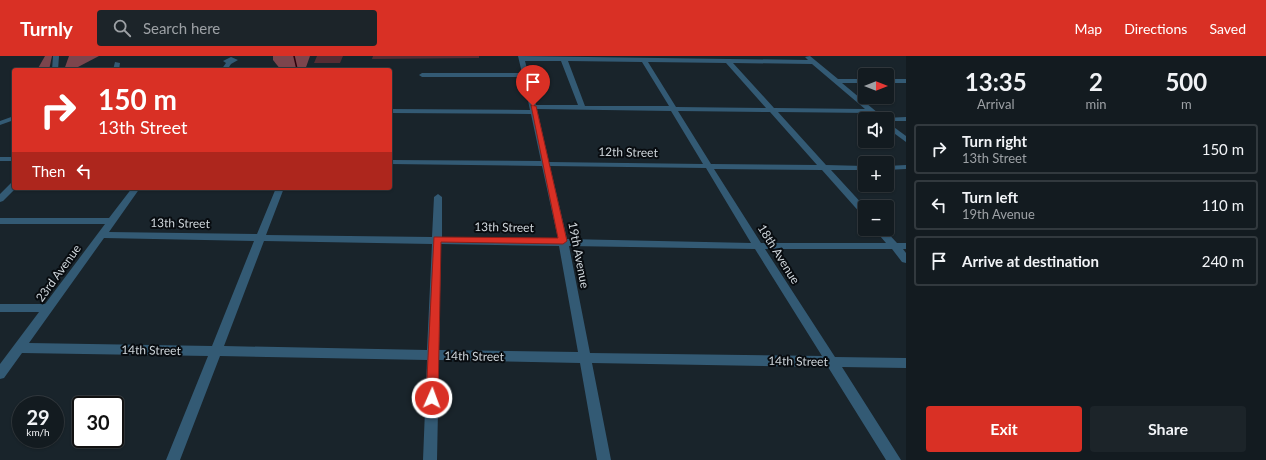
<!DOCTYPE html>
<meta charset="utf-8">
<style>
body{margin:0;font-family:Lato,sans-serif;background:#1c2429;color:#f1f3f6;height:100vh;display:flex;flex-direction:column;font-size:15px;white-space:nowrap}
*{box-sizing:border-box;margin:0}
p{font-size:13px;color:#9da1a5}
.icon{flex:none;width:22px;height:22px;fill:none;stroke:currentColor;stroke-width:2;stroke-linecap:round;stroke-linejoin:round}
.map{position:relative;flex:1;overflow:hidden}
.side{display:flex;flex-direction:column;background:#131b20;width:360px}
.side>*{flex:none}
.banner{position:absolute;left:12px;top:12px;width:380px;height:122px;border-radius:4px;box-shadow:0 1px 3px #0004,0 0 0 1px #32393e;background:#d93025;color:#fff;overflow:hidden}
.needle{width:26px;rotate:90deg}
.tools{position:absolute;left:858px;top:12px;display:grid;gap:8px}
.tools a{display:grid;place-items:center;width:36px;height:36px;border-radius:4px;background:#131b20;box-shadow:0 1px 3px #0004,0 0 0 1px #32393e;font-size:20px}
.speed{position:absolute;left:12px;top:340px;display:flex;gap:8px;font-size:20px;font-weight:700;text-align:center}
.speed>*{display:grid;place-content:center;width:52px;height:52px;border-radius:50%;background:#131b20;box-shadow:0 1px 3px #0004,0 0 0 1px #32393e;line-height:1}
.speed small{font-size:10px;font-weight:400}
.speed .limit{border:2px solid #111;border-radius:6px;background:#fff;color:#111}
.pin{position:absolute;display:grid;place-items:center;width:34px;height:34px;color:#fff;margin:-41px -17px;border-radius:50% 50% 50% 0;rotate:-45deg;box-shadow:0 0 4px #0007}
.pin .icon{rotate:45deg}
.me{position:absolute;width:44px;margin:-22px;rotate:2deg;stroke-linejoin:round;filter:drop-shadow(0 0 3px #0008)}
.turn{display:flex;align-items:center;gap:14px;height:84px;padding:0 20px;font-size:18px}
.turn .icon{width:52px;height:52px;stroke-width:2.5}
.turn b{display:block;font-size:28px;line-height:34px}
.then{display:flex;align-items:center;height:38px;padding:0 20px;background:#0003;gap:8px;font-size:15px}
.eta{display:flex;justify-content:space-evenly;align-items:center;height:68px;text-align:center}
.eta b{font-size:24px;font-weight:700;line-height:28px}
.action{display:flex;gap:8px;margin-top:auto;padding:8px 20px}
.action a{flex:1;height:46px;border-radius:4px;background:#d93025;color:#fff;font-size:16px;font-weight:700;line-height:46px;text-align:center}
.action a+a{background:#1c2429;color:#f1f3f6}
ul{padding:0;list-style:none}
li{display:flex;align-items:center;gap:12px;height:50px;margin:0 8px 6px;padding:0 12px;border:2px solid #32393e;border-radius:4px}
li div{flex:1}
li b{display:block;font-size:15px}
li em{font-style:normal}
header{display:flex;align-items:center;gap:24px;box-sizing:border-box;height:56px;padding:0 20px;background:#d93025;color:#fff}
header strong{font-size:19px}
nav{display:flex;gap:22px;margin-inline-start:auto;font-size:14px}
.search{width:280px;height:36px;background:#1c2429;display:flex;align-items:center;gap:10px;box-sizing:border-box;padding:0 14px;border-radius:4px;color:#9da1a5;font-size:15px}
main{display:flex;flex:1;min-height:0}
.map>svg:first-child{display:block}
.green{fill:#562c33}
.forest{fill:#7c454d}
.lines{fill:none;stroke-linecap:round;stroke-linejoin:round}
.stream{stroke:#2e000c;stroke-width:1.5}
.minor{fill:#335a74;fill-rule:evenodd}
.route{fill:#d93025;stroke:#8d1f18}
.labels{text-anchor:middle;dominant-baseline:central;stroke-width:4;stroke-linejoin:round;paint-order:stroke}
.street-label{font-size:12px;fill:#ced5da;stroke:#080c10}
</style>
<header>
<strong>Turnly</strong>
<div class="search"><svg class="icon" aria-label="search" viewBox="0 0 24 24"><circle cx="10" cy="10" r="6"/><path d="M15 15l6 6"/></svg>Search here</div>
<nav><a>Map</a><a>Directions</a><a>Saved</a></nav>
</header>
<main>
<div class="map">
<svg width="906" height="404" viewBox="0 0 906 404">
<rect width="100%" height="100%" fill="#19242b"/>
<!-- green -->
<g class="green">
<polygon points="317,0 343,0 340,7 314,7"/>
<polygon points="373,0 479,0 479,2 372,3"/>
</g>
<!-- forest -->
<g class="forest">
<polygon points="45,0 52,0 49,14 37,14"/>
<polygon points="69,0 99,0 78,11 64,14"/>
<polygon points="273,0 310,0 305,14 281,14 273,4"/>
</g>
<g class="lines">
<!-- stream -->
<polyline class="stream" points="294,0 297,13"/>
<!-- minor -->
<g class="minor">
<polygon points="53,0 59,0 58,14 52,14"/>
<path d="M518 0 808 4 805 1 810 0 838 23H865V27H842L884 62 906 61V65H887V63H877L870 57 778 56 826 109 865 110V114H831L865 151V160L862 159 822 114 714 113 761 187H886L874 173H884L897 187H906V193H903L906 197V207L902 206 892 193H765L835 301 906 302V312L842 311 901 404H886L828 311 592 307 611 404H597L580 307 439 304 437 404H423L427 304 220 300 180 404H166L208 300 22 297 4 322 0 323V308L39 256H0V248H45L105 168H0V162H109L132 132H140L109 176 257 178 276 132H284L266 179 432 181 434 141 438 138 442 141V181L558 183 542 110 390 108V104L541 105 531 58 390 57V53L530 54 523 21H422L419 19 422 17H522ZM525 5H561L578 49H536ZM568 5 642 6 669 50H585ZM648 6 726 7 766 52 676 51ZM733 7 812 8 865 53 774 52ZM537 53 671 55 703 108 549 106ZM678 55 770 56 817 109 711 108ZM550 110 706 112 751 187 567 183ZM104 182 254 185 212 290 29 287ZM264 185 432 188 427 294 224 290ZM441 188 559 190 578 296 439 294ZM569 190 755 193 822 300 590 297Z"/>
<polygon points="231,1 238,4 231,8 227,14 221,14 226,7 223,5"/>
<polygon points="115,6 120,7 119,14 113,14"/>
<rect x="887" y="23" width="19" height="4"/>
<polygon points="14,60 14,64 0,69 0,65"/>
<polygon points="887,66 906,80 906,86 887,72"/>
<rect x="0" y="101" width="14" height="4"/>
<polygon points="906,109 906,113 887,114 887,110"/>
<polygon points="14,126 14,132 16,132 3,145 0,146 0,138 11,127"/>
</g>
</g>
<!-- route -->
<polygon class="route" points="531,49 536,50 567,185 563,188 441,186 438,342 436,346 432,347 428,346 426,342 434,181 558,182"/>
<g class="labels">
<!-- street labels -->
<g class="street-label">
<text transform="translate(628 96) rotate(1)">12th Street</text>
<text transform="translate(180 167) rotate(1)">13th Street</text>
<text transform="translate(504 171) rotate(1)">13th Street</text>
<text transform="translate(779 198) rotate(58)">18th Avenue</text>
<text transform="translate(579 199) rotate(79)">19th Avenue</text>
<text transform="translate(58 217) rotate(-54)">23rd Avenue</text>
<text transform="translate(151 294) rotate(1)">14th Street</text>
<text transform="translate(474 300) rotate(1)">14th Street</text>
<text transform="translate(798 305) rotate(1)">14th Street</text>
</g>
</g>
</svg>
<div class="tools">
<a><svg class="needle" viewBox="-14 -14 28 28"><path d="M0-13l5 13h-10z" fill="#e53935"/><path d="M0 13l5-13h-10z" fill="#9da1a5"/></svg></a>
<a><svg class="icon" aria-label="sound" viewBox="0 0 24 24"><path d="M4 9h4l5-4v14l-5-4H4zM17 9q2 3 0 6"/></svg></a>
<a>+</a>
<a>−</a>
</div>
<div class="speed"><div>29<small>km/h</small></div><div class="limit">30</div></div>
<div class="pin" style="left:533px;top:50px;background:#d93025"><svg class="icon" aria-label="arrive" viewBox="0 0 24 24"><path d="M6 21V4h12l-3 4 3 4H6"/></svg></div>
<svg class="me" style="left:432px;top:342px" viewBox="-20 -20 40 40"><circle r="17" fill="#d93025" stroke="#fff" stroke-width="3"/><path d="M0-11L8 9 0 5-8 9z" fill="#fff"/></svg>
<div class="banner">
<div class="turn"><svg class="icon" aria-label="right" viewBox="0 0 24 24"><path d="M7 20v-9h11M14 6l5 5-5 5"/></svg><div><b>150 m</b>13th Street</div></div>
<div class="then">Then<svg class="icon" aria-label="left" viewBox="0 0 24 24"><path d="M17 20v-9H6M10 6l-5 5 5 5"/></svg></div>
</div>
</div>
<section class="side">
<div class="eta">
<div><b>13:35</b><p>Arrival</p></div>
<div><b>2</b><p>min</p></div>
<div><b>500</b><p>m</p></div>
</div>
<ul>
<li><svg class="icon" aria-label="right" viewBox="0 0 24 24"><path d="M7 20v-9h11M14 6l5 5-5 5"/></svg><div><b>Turn right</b><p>13th Street</p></div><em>150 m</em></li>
<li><svg class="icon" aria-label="left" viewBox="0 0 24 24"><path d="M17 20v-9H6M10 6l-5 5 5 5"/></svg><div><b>Turn left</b><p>19th Avenue</p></div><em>110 m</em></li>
<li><svg class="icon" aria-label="arrive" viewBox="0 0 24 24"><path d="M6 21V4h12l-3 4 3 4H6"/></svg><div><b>Arrive at destination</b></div><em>240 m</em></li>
</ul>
<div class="action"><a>Exit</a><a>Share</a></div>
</section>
</main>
